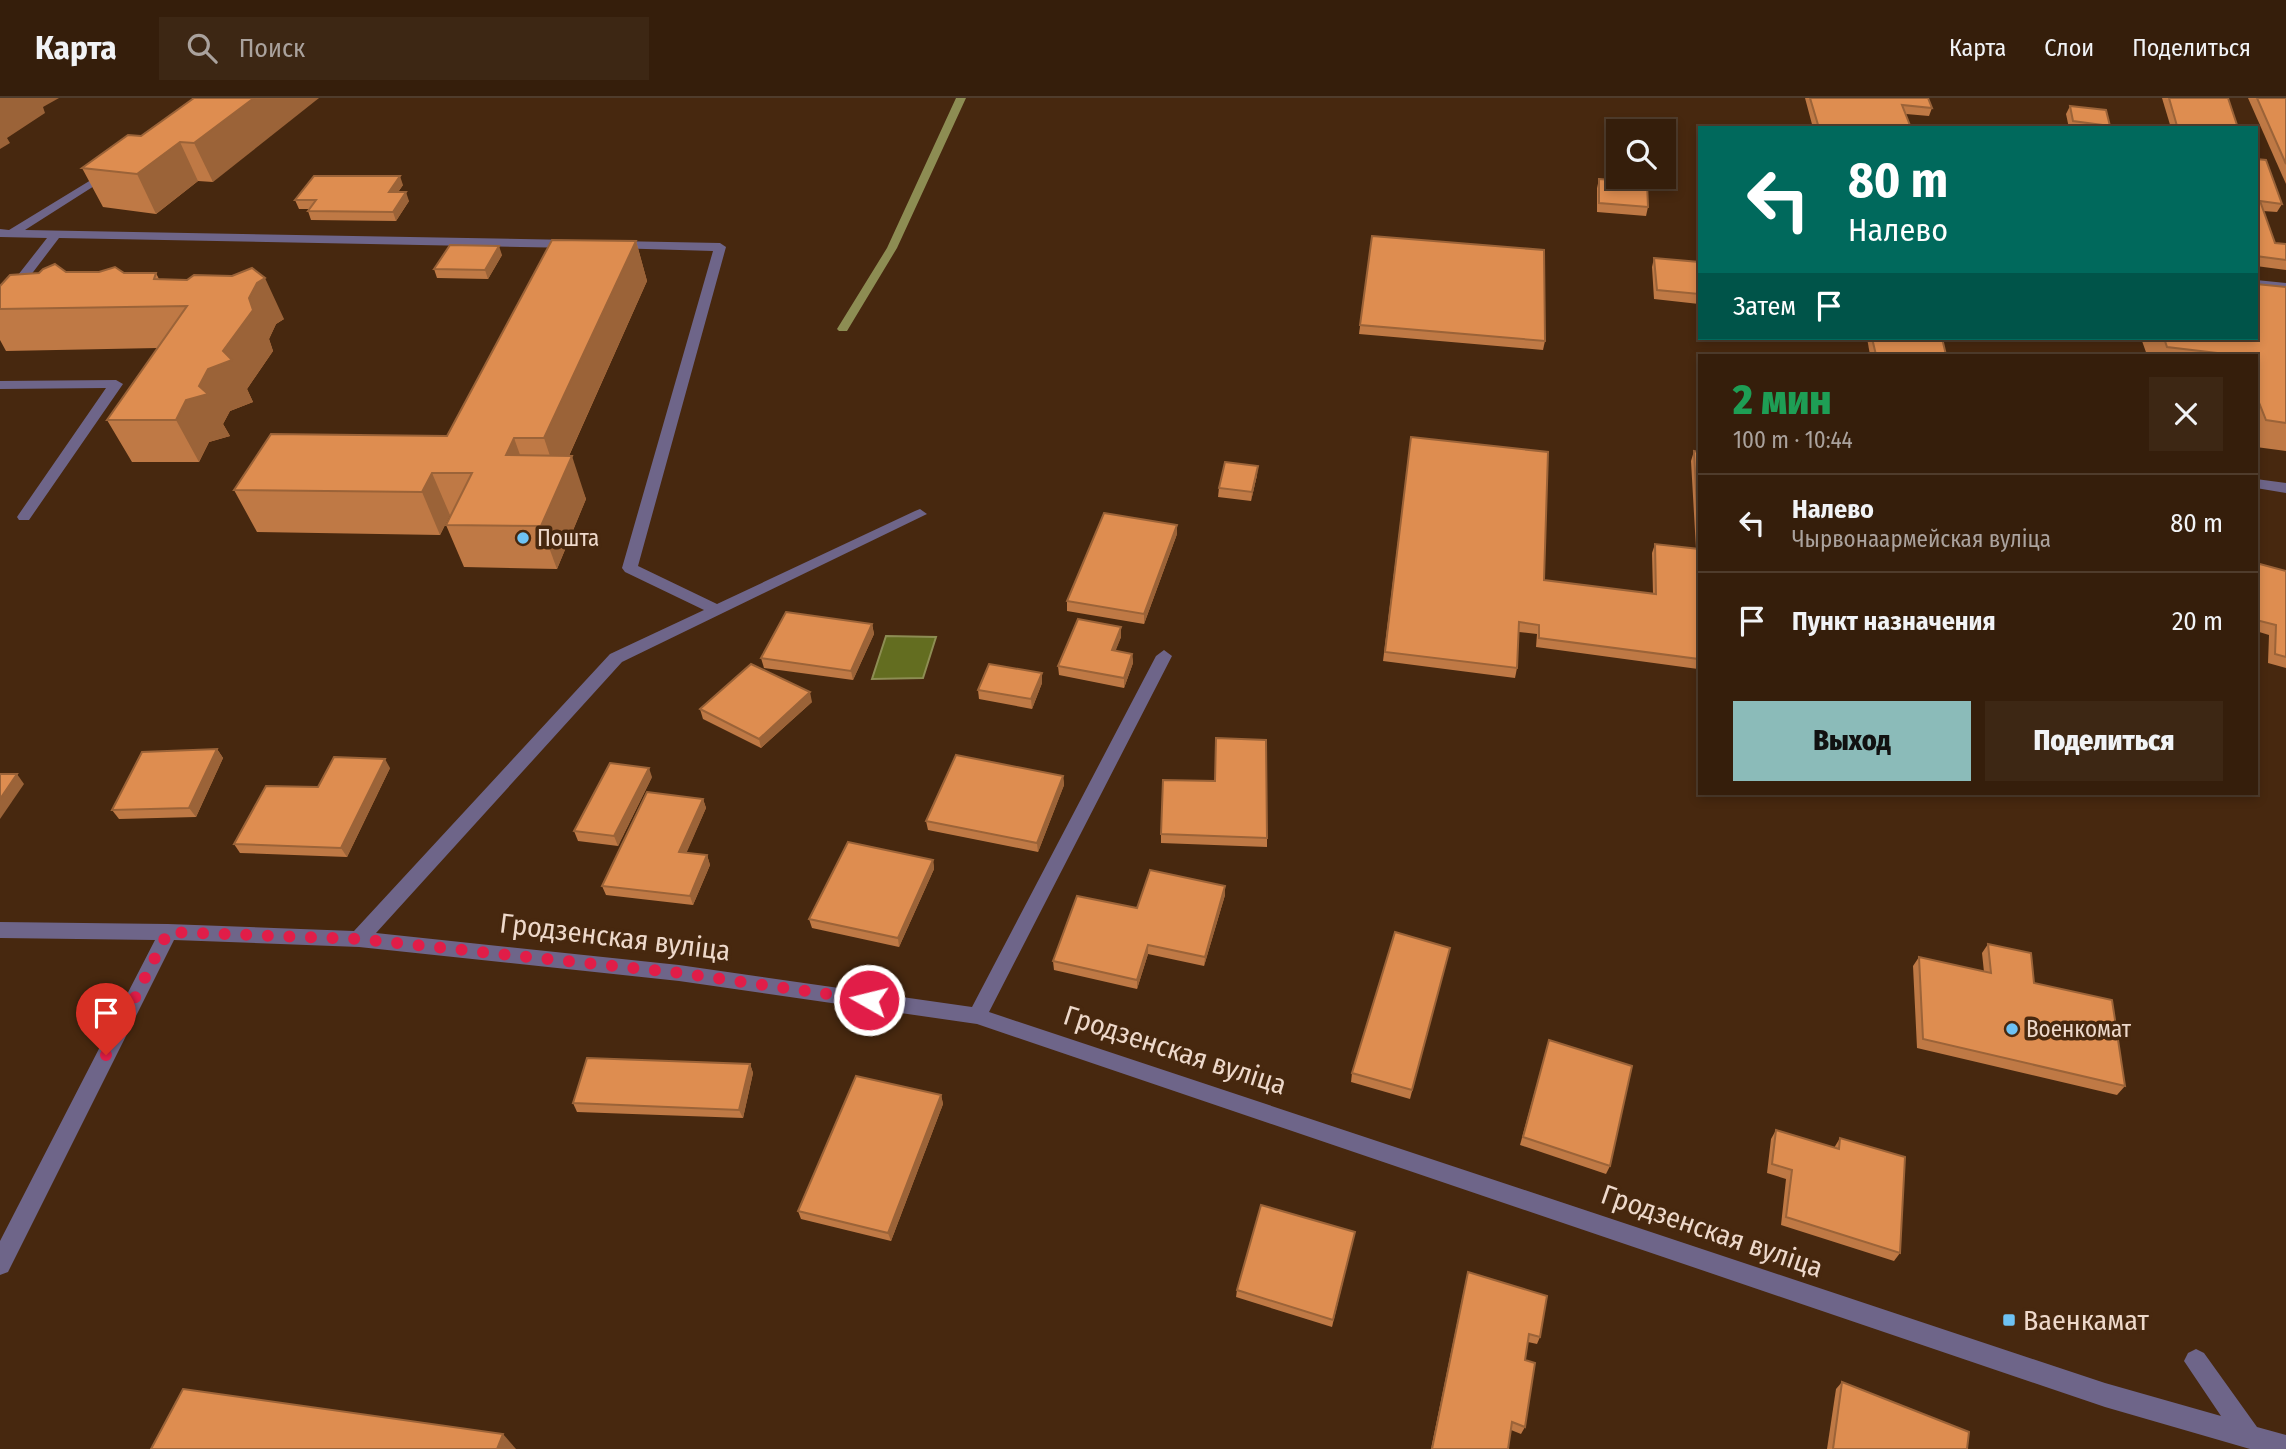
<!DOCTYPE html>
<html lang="ru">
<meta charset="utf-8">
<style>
body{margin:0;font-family:"Fira Sans Condensed",sans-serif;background:#3d2714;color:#f1f3f6;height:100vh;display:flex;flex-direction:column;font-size:26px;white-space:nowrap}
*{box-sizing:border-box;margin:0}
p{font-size:23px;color:#aaa29d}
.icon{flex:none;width:38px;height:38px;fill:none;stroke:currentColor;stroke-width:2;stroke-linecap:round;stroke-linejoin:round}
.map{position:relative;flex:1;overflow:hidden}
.details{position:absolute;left:1698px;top:256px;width:560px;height:441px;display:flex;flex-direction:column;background:#351e0b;border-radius:0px;box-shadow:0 4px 10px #0003,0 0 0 2px #4f3c2c}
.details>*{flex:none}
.guide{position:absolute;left:1698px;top:28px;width:560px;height:214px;border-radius:0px;box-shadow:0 4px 10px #0003,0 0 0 2px #4f3c2c;background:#00695c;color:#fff;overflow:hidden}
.buttons{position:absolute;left:1606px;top:21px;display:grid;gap:14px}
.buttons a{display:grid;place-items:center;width:70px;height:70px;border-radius:0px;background:#351e0b;box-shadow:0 4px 10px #0003,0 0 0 2px #4f3c2c;font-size:35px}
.pin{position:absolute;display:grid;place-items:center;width:60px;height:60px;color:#fff;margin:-72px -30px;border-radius:50% 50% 50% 0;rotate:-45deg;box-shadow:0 0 7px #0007}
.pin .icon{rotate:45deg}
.me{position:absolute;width:77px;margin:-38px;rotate:278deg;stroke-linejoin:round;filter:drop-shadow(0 0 5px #0008)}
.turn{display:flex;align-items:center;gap:24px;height:147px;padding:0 35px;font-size:32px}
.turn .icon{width:91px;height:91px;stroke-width:2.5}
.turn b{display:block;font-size:49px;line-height:60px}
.then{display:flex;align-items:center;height:66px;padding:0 35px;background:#0003;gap:14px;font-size:26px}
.round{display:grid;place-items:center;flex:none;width:74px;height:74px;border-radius:0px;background:#3d2714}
.headline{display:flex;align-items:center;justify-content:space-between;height:119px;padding:0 35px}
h1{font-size:42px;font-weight:800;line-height:52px;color:#1e9e55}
.cta{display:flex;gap:14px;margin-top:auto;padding:14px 35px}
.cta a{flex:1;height:80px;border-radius:0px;background:#8bbbb9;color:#111;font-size:28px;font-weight:800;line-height:80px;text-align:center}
.cta a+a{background:#3d2714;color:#f1f3f6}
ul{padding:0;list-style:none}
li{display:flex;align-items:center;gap:21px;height:98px;padding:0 35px;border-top:2px solid #4f3c2c}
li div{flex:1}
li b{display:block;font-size:26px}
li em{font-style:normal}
header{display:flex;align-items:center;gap:42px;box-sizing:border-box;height:98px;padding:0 35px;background:#351e0b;border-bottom:2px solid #4f3c2c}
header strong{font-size:33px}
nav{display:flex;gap:38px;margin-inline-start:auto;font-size:24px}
.search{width:490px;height:63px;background:#3d2714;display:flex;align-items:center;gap:18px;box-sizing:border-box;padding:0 24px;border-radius:0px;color:#aaa29d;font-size:26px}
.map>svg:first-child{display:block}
.water{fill:#636d20;stroke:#8d8d53;stroke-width:2}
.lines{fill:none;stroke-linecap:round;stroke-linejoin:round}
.stream{fill:#8d8d53;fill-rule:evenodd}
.minor{fill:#6e6589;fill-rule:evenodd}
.wall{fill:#bf7945}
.shaded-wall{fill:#9b6338}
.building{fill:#de8d50;stroke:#9b6338;stroke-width:2}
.route{stroke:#e11d48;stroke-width:12;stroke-dasharray:0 21.6}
.poi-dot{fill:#6ec2f3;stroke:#47280f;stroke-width:2.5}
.labels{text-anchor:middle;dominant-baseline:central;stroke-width:7;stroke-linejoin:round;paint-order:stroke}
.poi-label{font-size:23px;fill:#eed9cb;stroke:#47280f;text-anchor:start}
.near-street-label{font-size:28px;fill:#eed9cb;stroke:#47280f}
.near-poi-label{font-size:28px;fill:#eed9cb;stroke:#47280f;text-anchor:start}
</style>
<header>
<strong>Карта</strong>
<div class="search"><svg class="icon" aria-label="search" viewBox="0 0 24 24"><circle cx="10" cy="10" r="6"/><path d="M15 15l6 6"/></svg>Поиск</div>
<nav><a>Карта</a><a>Слои</a><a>Поделиться</a></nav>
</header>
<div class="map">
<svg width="2286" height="1351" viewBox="0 0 2286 1351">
<rect width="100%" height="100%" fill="#47280f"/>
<!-- water -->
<polygon class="water" points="886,538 936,539 923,580 872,581"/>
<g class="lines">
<!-- stream -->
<polygon class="stream" points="956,0 966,0 897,150 847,233 839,233 837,231 887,150"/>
<!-- minor -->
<g class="minor">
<polygon points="109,71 113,72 113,76 25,132 574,142 580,146 574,150 59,140 5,211 0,212 0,200 47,140 0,139 0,131 9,132"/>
<polygon points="616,143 720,145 726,149 638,468 717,506 915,413 920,411 927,416 622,564 376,835 679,867 972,909 1156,558 1164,552 1172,558 989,914 2105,1285 2221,1318 2184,1263 2188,1255 2196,1251 2204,1255 2257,1329 2286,1337 2286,1351 2250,1351 2105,1309 977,926 679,883 359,849 174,842 8,1174 0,1177 0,1143 155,842 0,840 0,824 168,826 354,833 610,556 704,512 625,474 622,470 713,153 612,150 612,144"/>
<polygon points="2256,182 2286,185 2286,193 2256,190"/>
<polygon points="116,282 123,286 29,422 19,422 17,419 19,416 106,290 0,291 0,283"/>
<polygon points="2256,381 2286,385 2286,395 2256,390"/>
</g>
</g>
<!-- wall -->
<g class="wall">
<polygon points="194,0 213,84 198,83 156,116 103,109 82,70 141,38"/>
<polygon points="1805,0 1928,0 1932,10 1929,18 1906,16 1911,30 1813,30"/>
<polygon points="2162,0 2228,0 2238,30 2171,30"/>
<polygon points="2248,0 2286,0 2286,86"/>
<polygon points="2070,8 2110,28 2109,30 2069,30 2066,16"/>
<polygon points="2256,61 2282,106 2277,114 2263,113 2275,145 2286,146 2286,172 2256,168"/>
<polygon points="1599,81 1648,109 1646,118 1597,114 1597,90"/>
<polygon points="403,87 398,94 409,103 396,123 311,122 308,113 309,111 299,111 295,102"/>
<polygon points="1372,138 1545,243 1543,252 1359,236"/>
<polygon points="636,143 647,183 569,358 586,401 557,471 464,469 446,427 451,417 450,417 440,437 257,434 234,392 447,338"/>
<polygon points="502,157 488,181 437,180 434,171"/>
<polygon points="1654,160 1699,164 1699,206 1654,201 1652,169"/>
<polygon points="66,174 156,175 159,181 284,221 276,226 269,241 273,253 247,291 253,304 230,313 223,326 230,338 209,344 199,364 132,364 107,322 158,250 6,253 0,242 0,188"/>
<polygon points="2256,186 2286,189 2286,353 2256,349 2256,257 2147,257 2142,243 2144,240 2256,240"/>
<polygon points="1867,240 1942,240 1946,257 1870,257"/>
<polygon points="1411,339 1544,482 1653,496 1652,455 1655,446 1696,451 1691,363 1694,353 1699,354 1699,596 1698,571 1536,549 1537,536 1519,534 1517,570 1515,580 1383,563"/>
<polygon points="1257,377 1251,403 1218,399 1219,390"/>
<polygon points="1177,436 1144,526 1067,513 1067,503"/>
<polygon points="2256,465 2286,473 2286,570 2268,565 2269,537 2256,533"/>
<polygon points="872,526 874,536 853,582 764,570 761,560"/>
<polygon points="1121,529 1121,539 1115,553 1132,556 1133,565 1124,590 1059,577 1058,568"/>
<polygon points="1042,585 1032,611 979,601 978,592"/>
<polygon points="812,604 761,650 703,621 700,611"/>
<polygon points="217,651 223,660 196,719 119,721 112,712"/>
<polygon points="390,670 347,759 240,755 234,746"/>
<polygon points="1063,678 1064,687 1038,754 928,732 926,723"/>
<polygon points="652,679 618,748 578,743 574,733"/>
<polygon points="703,701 706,710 686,755 707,757 710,767 693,807 606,797 602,788"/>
<polygon points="1161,736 1267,740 1267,749 1161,745"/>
<polygon points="933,762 934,771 899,849 812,830 809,821"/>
<polygon points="1225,788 1225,797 1204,868 1148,856 1137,891 1054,872 1053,863 1137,810"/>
<polygon points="1988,846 2034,885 2125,988 2117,997 1917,950 1913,868 1919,859 1984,874 1982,855"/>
<polygon points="1450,850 1410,1001 1351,984 1352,975"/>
<polygon points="1549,942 1610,1068 1606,1076 1520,1047"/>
<polygon points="750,966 753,975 743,1020 577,1014 573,1005"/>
<polygon points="941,997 943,1006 891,1143 801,1121 798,1113"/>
<polygon points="1776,1032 1834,1050 1840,1040 1900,1155 1894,1163 1781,1127 1786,1081 1767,1075 1771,1041"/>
<polygon points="1355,1134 1332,1229 1236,1199 1237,1192"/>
<polygon points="1468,1174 1540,1239 1537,1246 1528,1244 1525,1262 1525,1329 1521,1336 1511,1332 1508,1351 1431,1351 1466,1182"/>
<polygon points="1842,1284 1967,1351 1827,1351 1836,1291"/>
</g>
<!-- shaded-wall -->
<g class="shaded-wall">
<polygon points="0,0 59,0 43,9 45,15 7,40 10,45 0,51"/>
<polygon points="254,0 319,0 213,84 194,45"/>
<polygon points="180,44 198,83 156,116 137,76"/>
<polygon points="400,78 403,87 392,103 389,94"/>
<polygon points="406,94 409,103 396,123 393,114"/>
<polygon points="636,143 647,183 558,382 544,340"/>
<polygon points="499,148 502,157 488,181 485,172"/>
<polygon points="265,180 284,221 276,226 269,241 273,253 247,291 253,304 230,313 223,326 230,338 209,344 199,364 176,322 186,302 199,288 208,271 223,253 257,185"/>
<polygon points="514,340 529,382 506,357"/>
<polygon points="572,358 586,401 557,471 541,428"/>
<polygon points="1258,368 1257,377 1251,403 1252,394"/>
<polygon points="432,375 450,417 440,437 422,394"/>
<polygon points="1177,427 1177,436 1144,526 1144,516"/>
<polygon points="872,526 874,536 853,582 851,573"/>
<polygon points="1121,529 1121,539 1112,562 1112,552"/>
<polygon points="1132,556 1133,565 1124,590 1124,580"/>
<polygon points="1042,575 1042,585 1032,611 1031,601"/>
<polygon points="810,594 812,604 761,650 759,641"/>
<polygon points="217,651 223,660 196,719 189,710"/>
<polygon points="385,661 390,670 347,759 341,750"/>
<polygon points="649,670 652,679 618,748 614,738"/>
<polygon points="17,676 24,686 0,721 0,701"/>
<polygon points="1063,678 1064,687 1038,754 1037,745"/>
<polygon points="703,701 706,710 683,763 679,754"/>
<polygon points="707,757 710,767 693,807 690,798"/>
<polygon points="933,762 934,771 899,849 898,840"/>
<polygon points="1225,788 1225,797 1204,868 1205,859"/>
<polygon points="1148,847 1148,856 1137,891 1137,882"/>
<polygon points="750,966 753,975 743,1020 739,1012"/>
<polygon points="941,997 943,1006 891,1143 888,1135"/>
<polygon points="503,1336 516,1351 497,1351"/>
</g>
<!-- building -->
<g class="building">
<polygon points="194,0 254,0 194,45 180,44 137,76 82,70 128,37 141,38"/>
<polygon points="1810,0 1928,0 1932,10 1902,7 1911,30 1819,30"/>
<polygon points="2169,0 2228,0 2238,30 2188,30 2177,28"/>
<polygon points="2257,0 2286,0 2286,66"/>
<polygon points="2070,8 2106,12 2110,28 2073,23"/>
<polygon points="2256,61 2266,62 2282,106 2260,103 2275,145 2286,146 2286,162 2256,158"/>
<polygon points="314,78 400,78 389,94 406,94 393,114 308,113 316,102 295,102"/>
<polygon points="1599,81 1647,85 1648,109 1599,105"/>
<polygon points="1372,138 1544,152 1545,243 1360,227"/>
<polygon points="552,142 636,143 544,340 514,340 506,357 572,358 541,428 446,427 472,375 432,375 422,394 234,392 271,336 447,338"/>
<polygon points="450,147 499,148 485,172 434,171"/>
<polygon points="1654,160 1699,164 1699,196 1657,192"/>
<polygon points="55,166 66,174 99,174 115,169 124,175 156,175 154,181 187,182 194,177 232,178 252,170 265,180 257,185 249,200 253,212 223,253 232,262 208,271 199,288 208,296 186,302 176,322 107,322 187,208 0,211 0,188 10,177 39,175 43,171"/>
<polygon points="2256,186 2286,189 2286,325 2266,322 2256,297 2256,257 2234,257 2167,249 2164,240 2256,240 2256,230 2257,230 2256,227"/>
<polygon points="1872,240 1942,240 1946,257 1876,257"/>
<polygon points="1411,339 1548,354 1544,482 1656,496 1655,446 1699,451 1699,561 1539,540 1539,527 1519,524 1517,570 1385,554"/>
<polygon points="1694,353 1699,354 1699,450"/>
<polygon points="1225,364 1258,368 1252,394 1219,390"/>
<polygon points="1104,415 1177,427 1144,516 1067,503"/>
<polygon points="2256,465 2286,473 2286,559 2275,556 2276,527 2256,522"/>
<polygon points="786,514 872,526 851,573 761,560"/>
<polygon points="1078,521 1121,529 1112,552 1132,556 1124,580 1058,568"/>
<polygon points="751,566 810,594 759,641 700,611"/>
<polygon points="989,566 1042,575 1031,601 978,592"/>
<polygon points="1216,640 1266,642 1267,740 1161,736 1163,682 1215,683"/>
<polygon points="217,651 189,710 112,712 142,654"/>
<polygon points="956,657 1063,678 1037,745 926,723"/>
<polygon points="334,659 385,661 341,750 234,746 266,688 318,689"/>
<polygon points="610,665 649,670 614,738 574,733"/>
<polygon points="0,676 17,676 0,701"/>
<polygon points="647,694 703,701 679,754 707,757 690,798 602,788"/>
<polygon points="848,744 933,762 898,840 809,821"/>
<polygon points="1150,772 1225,788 1205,859 1148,847 1137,882 1053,863 1077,798 1137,810"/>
<polygon points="1395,834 1450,850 1412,992 1352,975"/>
<polygon points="1988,846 2031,855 2034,885 2112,902 2125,988 1923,941 1919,859 1991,875"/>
<polygon points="1549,942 1632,968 1610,1068 1523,1039"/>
<polygon points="587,960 750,966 739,1012 573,1005"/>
<polygon points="856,978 941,997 888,1135 798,1113"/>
<polygon points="1776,1032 1839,1051 1840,1040 1905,1059 1900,1155 1786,1119 1792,1072 1772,1066"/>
<polygon points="1261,1107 1355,1134 1333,1222 1237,1192"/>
<polygon points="1468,1174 1547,1198 1540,1239 1529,1236 1525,1262 1535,1265 1525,1329 1512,1324 1508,1351 1432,1351"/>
<polygon points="1842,1284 1969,1334 1967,1351 1833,1351"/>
<polygon points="183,1291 503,1336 497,1351 151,1351"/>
</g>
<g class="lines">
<!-- route -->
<polyline class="route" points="106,957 168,834 359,841 680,875 869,902"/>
</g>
<!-- markers -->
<g class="poi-dot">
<circle cx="523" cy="440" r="7"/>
<circle cx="2012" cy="931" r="7"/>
<rect x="2002" y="1215" width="14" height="14" rx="3.5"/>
</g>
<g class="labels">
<!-- poi labels -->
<g class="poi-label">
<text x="537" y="440">Пошта</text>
<text x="2026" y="931">Военкомат</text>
</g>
<!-- near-street labels -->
<g class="near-street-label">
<text transform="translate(615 839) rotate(7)">Гродзенская вуліца</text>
<text transform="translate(1175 952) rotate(18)">Гродзенская вуліца</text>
<text transform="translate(1712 1133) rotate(19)">Гродзенская вуліца</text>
</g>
<!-- near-poi labels -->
<g class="near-poi-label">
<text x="2023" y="1222">Ваенкамат</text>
</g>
</g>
</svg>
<div class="buttons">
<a><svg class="icon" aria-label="search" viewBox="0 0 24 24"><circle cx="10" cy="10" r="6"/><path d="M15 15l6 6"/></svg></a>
</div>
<div class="pin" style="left:106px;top:957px;background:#d93025"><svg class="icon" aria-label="arrive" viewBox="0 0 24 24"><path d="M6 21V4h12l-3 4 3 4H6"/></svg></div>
<svg class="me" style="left:869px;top:902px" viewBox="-20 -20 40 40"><circle r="17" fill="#e11d48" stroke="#fff" stroke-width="3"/><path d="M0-11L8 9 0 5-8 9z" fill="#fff"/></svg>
<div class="guide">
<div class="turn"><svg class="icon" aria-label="left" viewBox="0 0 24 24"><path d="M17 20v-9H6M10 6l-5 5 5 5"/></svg><div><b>80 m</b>Налево</div></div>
<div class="then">Затем<svg class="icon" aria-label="arrive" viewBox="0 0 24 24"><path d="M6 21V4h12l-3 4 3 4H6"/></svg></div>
</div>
<section class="details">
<div class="headline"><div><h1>2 мин</h1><p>100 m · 10:44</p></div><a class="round"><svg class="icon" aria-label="close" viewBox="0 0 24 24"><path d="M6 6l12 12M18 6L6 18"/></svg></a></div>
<ul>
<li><svg class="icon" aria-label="left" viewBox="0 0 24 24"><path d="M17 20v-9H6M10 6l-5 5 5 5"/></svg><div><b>Налево</b><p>Чырвонаармейская вуліца</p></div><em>80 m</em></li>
<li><svg class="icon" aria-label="arrive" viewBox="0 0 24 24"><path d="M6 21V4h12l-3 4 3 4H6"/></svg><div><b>Пункт назначения</b></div><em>20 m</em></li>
</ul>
<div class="cta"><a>Выход</a><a>Поделиться</a></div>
</section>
</div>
